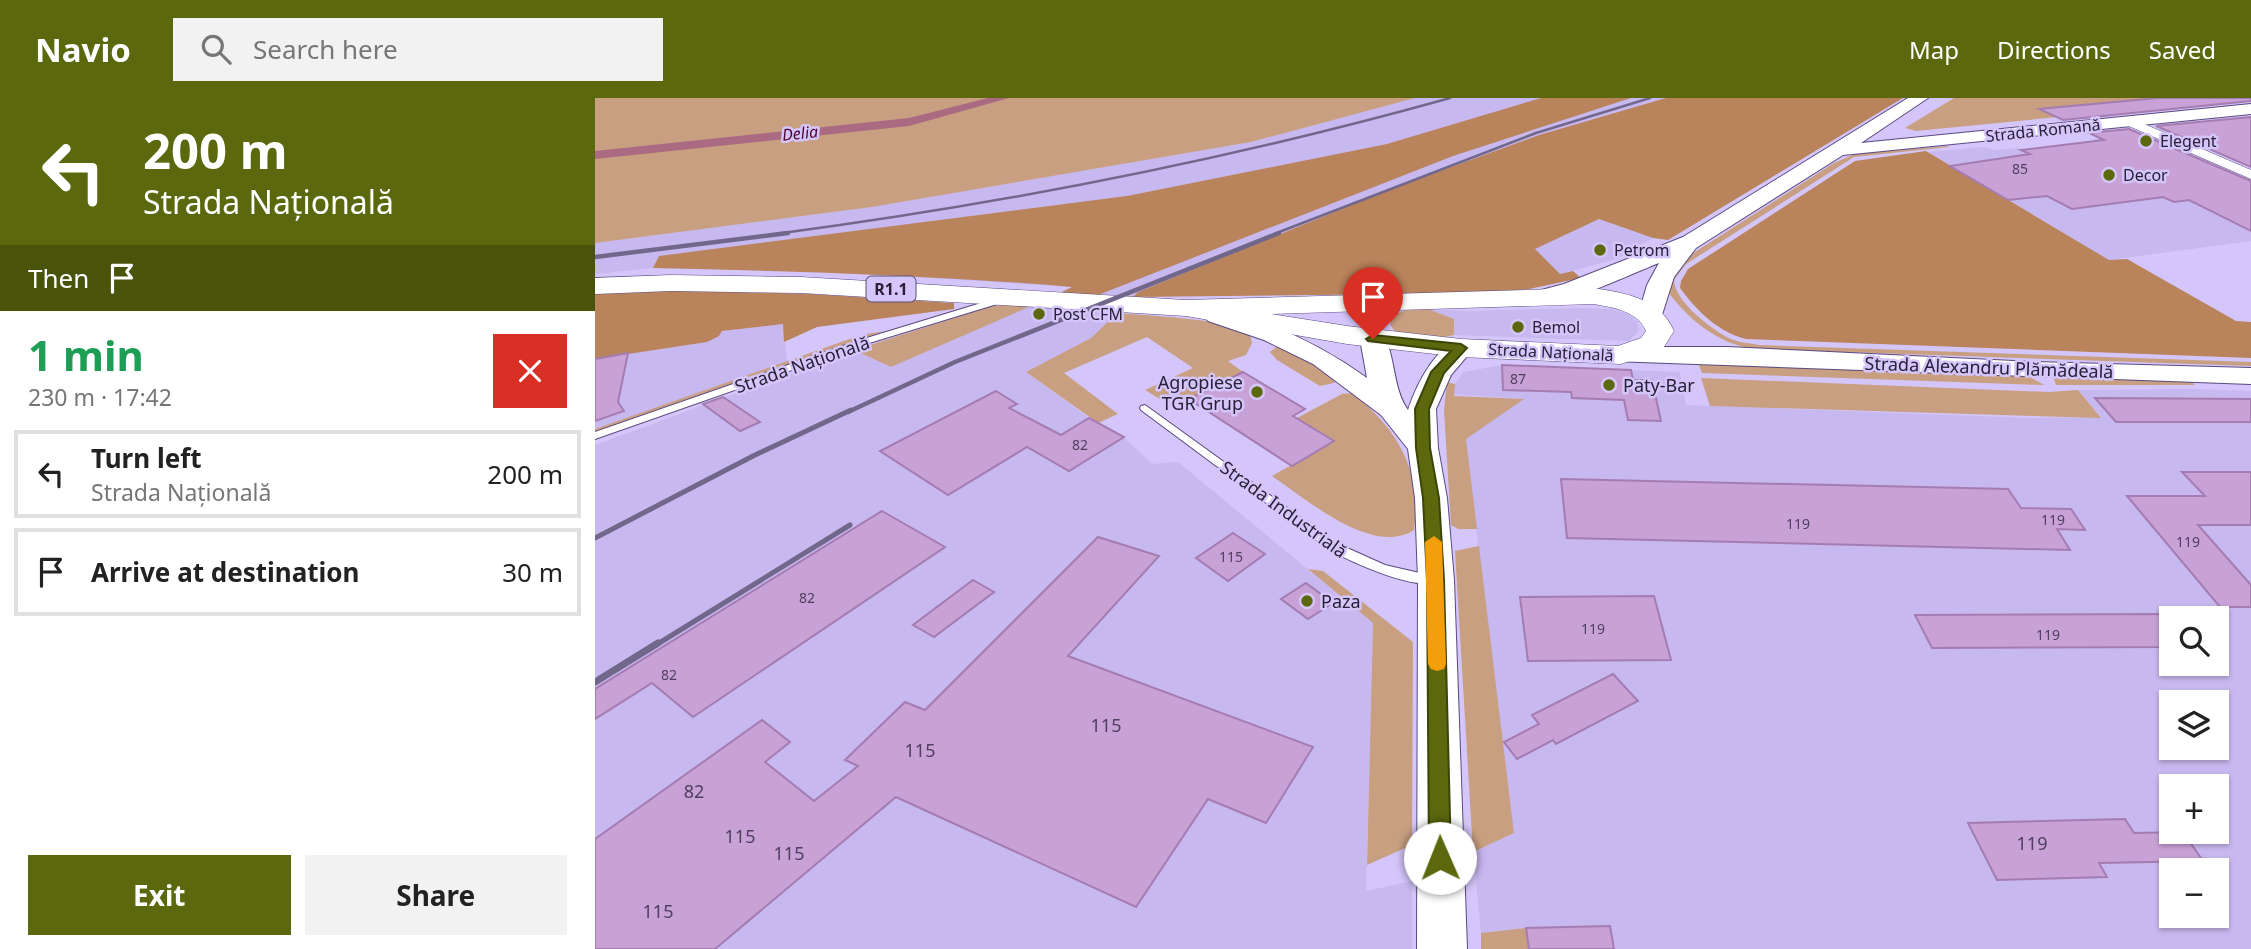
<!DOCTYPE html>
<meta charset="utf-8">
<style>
body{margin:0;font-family:"Noto Sans",sans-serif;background:#f2f2f2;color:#222;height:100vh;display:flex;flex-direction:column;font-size:26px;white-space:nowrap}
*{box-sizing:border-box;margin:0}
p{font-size:23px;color:#767676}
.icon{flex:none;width:38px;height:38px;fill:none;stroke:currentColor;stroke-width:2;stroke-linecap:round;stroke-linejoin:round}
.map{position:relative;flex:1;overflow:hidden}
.sheet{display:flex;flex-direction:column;background:#fff;width:595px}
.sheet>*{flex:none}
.top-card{background:#5c680d;color:#fff;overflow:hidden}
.controls{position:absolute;left:1564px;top:508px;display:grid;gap:14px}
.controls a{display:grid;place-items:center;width:70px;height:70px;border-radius:0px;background:#fff;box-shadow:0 2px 5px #0004;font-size:35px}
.pin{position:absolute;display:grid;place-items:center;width:60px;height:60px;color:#fff;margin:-72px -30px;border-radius:50% 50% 50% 0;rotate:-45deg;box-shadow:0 0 7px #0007}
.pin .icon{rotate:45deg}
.me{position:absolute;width:77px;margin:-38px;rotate:359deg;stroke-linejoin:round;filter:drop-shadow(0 0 5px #0008)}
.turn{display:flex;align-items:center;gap:24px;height:147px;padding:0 28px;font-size:32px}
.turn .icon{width:91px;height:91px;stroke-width:2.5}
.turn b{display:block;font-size:49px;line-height:60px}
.then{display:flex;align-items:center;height:66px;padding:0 28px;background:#0003;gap:14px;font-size:26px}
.round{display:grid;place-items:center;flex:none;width:74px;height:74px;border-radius:0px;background:#f2f2f2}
.head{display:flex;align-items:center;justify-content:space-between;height:119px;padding:0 28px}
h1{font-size:42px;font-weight:700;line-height:52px;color:#1e9e55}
.cta{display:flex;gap:14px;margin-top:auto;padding:14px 28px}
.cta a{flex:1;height:80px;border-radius:0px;background:#5c680d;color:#fff;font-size:28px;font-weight:700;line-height:80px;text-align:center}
.cta a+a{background:#f2f2f2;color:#222}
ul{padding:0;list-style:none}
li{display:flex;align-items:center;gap:21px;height:88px;margin:0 14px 10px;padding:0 14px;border:4px solid #e0e0e0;border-radius:0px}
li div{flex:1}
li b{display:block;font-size:26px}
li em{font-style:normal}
header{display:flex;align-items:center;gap:42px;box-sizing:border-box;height:98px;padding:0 35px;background:#5c680d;color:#fff}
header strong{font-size:33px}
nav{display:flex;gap:38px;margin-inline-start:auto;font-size:24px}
.search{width:490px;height:63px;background:#f2f2f2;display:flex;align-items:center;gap:18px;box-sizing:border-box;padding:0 24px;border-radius:0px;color:#767676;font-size:26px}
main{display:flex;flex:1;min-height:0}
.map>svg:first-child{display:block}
.built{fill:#c7b8ef;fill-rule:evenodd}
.green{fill:#c89f81}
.forest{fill:#b9835b}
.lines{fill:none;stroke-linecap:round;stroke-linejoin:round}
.canal{fill:#aa6a81;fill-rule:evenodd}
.building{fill:#c8a1d6;stroke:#a47cb1;stroke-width:2}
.lane-casing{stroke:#5a4980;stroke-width:2}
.street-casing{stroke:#5a4980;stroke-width:1}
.secondary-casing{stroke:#5a4980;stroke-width:2}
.primary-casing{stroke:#5a4980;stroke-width:1}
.lane{fill:#fff;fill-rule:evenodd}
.street{fill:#fff;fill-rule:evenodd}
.secondary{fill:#fff;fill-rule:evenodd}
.primary{fill:#fff;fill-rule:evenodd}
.rail-far3{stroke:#71678b;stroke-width:2.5}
.rail-far2{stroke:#71678b;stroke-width:4.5}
.rail-far1{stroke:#71678b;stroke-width:5}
.rail{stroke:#71678b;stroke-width:7}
.route{fill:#5c680d;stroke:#3c4408;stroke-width:2}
.slow{fill:#f59e0b}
.poi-dot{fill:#5c680d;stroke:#d4c6fa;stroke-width:2.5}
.labels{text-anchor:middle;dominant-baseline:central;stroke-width:5;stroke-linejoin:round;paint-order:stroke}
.number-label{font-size:14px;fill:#504060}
.far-street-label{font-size:16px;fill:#282038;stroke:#d4c6fa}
.far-water-label{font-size:16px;font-style:italic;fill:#53012b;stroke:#d4c6fa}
.far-poi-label{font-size:16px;fill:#282038;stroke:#d4c6fa;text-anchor:start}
.shield{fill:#d4c6fa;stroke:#5c5272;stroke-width:2}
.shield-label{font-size:16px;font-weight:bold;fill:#282038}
.street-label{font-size:18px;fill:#282038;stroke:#d4c6fa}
.poi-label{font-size:18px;fill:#282038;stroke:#d4c6fa;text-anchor:start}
.near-number-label{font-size:18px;fill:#504060}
</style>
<header>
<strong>Navio</strong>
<div class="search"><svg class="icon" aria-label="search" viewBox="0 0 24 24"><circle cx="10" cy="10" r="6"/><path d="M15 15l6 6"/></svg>Search here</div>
<nav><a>Map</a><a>Directions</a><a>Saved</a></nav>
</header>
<main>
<section class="sheet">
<div class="top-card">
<div class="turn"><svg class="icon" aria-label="left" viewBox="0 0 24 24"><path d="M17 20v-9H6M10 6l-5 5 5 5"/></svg><div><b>200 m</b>Strada Națională</div></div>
<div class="then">Then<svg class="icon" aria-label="arrive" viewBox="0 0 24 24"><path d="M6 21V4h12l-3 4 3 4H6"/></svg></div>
</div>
<div class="head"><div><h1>1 min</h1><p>230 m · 17:42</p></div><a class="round" style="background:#d93025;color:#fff"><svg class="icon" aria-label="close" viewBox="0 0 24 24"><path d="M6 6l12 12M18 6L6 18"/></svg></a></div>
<ul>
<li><svg class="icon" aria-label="left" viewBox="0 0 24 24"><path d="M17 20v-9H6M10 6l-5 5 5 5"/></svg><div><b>Turn left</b><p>Strada Națională</p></div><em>200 m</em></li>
<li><svg class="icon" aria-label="arrive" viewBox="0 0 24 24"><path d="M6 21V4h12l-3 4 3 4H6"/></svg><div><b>Arrive at destination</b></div><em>30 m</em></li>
</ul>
<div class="cta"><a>Exit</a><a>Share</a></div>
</section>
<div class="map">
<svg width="1656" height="851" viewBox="0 0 1656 851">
<rect width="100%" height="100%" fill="#d4c6fa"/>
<!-- built -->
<g class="built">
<polygon points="820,0 1071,0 944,37 796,91 543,194 496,240 431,274 494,320 529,339 557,366 583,364 778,525 771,793 817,783 817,851 0,851 0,347 259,252 296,269 477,189 242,174 58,170 0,176 0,145 277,109 656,44"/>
<polygon points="1553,34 1656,80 1656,143 1514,162 1334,54 1389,49 1401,52 1422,50 1427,52 1507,45 1496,41"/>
<polygon points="1004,121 1058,140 1022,161 965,176 939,151"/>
<polygon points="987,210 1016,211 1033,216 1042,223 1044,232 1034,243 859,237 859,221 833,211 875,213"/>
<polygon points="188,226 192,265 0,331 0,261 127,233"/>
<path d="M907 267 1085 274 1091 307 1437 320 1506 319 1483 292 1601 291 1656 293V851H934L931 830 886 835 878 754 919 735 870 341 928 301 853 296 868 274ZM1577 520H1622V565H1577ZM1577 604H1622V649H1577ZM1577 688H1622V733H1577ZM1577 772H1622V817H1577Z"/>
</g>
<!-- green -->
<g class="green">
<polygon points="0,0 820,0 656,44 277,109 0,145"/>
<polygon points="1359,0 1656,0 1321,33 1310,30"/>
<path d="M1352 48 1354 49 1259 59 1091 166 1079 182C1079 203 1118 233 1136 241 1145 245 1154 245 1164 247L1656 264V268L1158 251C1123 245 1095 223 1074 195L1071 188 1089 161 1239 65 1260 56Z"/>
<polygon points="410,206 436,208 296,269 259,252 394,209"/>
<path d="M833 211 859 221V237C841 242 818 239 800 234L795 226C799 210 819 211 833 211Z"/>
<path d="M522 215C554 218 630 220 655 236L657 245 651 257 633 263 648 274 594 301 590 298 573 306 550 292 598 270 552 239 469 275 523 316 503 325 431 274 496 240Z"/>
<polygon points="289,233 0,334 0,331 266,237"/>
<polygon points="684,247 704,256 740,282 739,285 725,288 682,262 675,254"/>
<polygon points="1103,265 1431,277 1449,287 1107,275"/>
<polygon points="1458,279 1595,282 1600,287 1461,287"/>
<polygon points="1106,280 1454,294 1483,292 1506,320 1115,308"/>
<polygon points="852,284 860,286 859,298 929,301 871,341 882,431 863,431 856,427 849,312"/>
<path d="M758 295C803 333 827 371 819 432 778 459 711 401 677 378L739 343 702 320 747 296Z"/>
<polygon points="884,448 919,735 878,754 860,453"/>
<polygon points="713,471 728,473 818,544 817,747 772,767 778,525"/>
<polygon points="931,830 934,851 886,851 886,835"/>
</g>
<!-- forest -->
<g class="forest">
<path d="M946 0H1036L858 58 503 197 465 195 477 189C338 177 198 173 58 170L64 158 532 98 792 46Z"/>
<polygon points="1071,0 1308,0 1073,142 1058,140 1004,121 940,151 965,176 978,173 986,180 934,191 894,195 538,199 543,194 796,91 944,37"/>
<path d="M1331 53 1514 162 1532 161 1641 223 1656 224V260L1151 241C1123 234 1102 213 1085 190L1086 183 1093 171 1260 63Z"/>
<polygon points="76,192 216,196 359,205 359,211 222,229 189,244 188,226 127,233 124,238 112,244 0,261 0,196"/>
</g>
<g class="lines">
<!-- canal -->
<polygon class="canal" points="393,0 414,0 314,28 0,61 0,53 314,20"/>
</g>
<!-- building -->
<g class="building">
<polygon points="1563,0 1656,0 1656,3 1468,22 1444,11"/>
<polygon points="1656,19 1656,69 1561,28"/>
<polygon points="1534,31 1656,83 1656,133 1594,102 1579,104 1568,99 1477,111 1452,98 1413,102 1355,68 1435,56 1426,52 1509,42 1494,35"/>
<polygon points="33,255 23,304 29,313 0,323 0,261"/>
<polygon points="907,267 1036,272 1038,282 1057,282 1066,323 1033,322 1029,302 977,300 976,294 908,292"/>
<polygon points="648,274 710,311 698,318 739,343 697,368 594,301"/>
<polygon points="401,293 422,306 414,310 466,337 494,320 529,339 474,373 432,349 353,397 285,353"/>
<polygon points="128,299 165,324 145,333 108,306"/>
<polygon points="1500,300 1656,301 1656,324 1521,324"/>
<polygon points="1587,374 1656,374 1656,427 1603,427 1656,487 1656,509 1625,509 1532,398 1610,398"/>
<polygon points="966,381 1413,391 1426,410 1476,411 1490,432 1462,431 1475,452 972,440"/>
<polygon points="287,413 350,449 98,619 57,585 0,621 0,591"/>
<polygon points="638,435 670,456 633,483 601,460"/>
<polygon points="503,439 564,458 473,558 718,649 671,725 613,701 541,809 301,699 120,851 0,851 0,741 167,622 195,644 170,664 219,703 263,668 250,662 310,604 330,612"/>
<polygon points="378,482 399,494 339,539 318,527"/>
<polygon points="711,485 738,505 713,521 686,501"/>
<polygon points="1059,498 1076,562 933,563 925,499"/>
<polygon points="1572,516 1577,522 1577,549 1337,550 1320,517"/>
<polygon points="1018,576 1043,603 961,646 958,642 922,661 909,644 944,626 937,617"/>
<polygon points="1530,721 1539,735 1588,734 1608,763 1504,765 1512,779 1402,782 1373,725"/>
<polygon points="1015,828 1019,851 934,851 931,830"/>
</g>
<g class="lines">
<!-- lane casing -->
<g class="lane-casing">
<g id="lane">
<polygon points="409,198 412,199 412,203 271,246 0,341 0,334 265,242"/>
<path d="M550 307 741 445 790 467 842 479 844 482 842 485C815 491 756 464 733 451L546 312 545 310 546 308Z"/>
</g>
</g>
<!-- street casing -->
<g class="street-casing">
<polygon id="street" points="1533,19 1656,72 1656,81 1529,26 1529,20"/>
</g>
<!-- secondary casing -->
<g class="secondary-casing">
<g id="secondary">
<path d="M1313 0H1333L1266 45 1656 6V16L1248 57 1101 150 1079 179 1065 223 1056 226 1047 223 1043 218 1052 187 1064 165C1035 176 963 212 935 205L932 200 935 195 969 186 1088 139Z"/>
<path d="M622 210C677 224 726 247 772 280L765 241 769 235 778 233 787 235C801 256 797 290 813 312 821 288 844 237 875 244L879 250 856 277 841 311 843 350 852 400 859 482 872 851H822L823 482 820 400 813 351 786 317 718 266 669 242 613 223 609 218 613 213Z"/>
<polygon points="1026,249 1132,249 1440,264 1656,270 1656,286 1017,263 1013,257 1017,251"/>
</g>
</g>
<!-- primary casing -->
<g class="primary-casing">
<path id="primary" d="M76 177 206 179 591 202 998 190C1030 195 1065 200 1079 233L1067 252 1026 266 866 259 752 246 591 218 206 195 76 193 0 196V180ZM998 206C1017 209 1043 213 1051 233L1046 240 1023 248 866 241 752 228 676 216Z"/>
</g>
<!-- lane -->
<use href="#lane" class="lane"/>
<!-- street -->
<use href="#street" class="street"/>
<!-- secondary -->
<use href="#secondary" class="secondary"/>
<!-- primary -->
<use href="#primary" class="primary"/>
<!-- rail-far3 -->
<g class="rail-far3">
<path d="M180 136C408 106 633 62 855 0"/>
<polyline points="679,136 941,35 1055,0"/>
</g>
<!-- rail-far2 -->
<g class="rail-far2">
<polyline points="0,159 193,135"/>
<polyline points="253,314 360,264 684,135"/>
</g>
<!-- rail-far1 -->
<g class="rail-far1">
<polyline points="0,440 158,358 256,312"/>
<polyline points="61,547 255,427"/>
</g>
<!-- rail -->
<polyline class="rail" points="0,584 63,545"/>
</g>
<!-- route -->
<polygon class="route" points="778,237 866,246 872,250 849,275 834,311 835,350 844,400 849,482 856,760 853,767 845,770 837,767 834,760 832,482 828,400 821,350 820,311 836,274 856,253 773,243 771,241"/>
<!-- slow -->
<polygon class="slow" points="839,438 847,444 851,566 849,571 842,573 836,571 833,566 830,444"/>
<!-- markers -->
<g class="poi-dot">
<circle cx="1551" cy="43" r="7"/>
<circle cx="1514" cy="77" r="7"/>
<circle cx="1005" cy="152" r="7"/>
<circle cx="444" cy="216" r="7"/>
<circle cx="923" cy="229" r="7"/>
<circle cx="1014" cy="287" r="7"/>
<circle cx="662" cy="294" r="7"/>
<circle cx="712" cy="503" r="7"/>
</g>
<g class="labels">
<!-- number labels -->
<g class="number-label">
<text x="1425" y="70">85</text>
<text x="923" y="280">87</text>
<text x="485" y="346">82</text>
<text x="1458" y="421">119</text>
<text x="1203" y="425">119</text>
<text x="1593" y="443">119</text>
<text x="636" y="458">115</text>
<text x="212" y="499">82</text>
<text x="998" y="530">119</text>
<text x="1453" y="536">119</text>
<text x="74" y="576">82</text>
</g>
<!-- far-street labels -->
<g class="far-street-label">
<text transform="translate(1448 32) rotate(-6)">Strada Romană</text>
<text transform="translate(956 254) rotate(3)">Strada Națională</text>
</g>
<!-- far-water labels -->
<g class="far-water-label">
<text transform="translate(205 35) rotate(-6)">Delia</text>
</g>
<!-- far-poi labels -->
<g class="far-poi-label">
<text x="1565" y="43">Elegent</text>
<text x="1528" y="77">Decor</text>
<text x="1019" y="152">Petrom</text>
<text x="458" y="216">Post CFM</text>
<text x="937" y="229">Bemol</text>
</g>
<!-- shield labels -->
<rect class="shield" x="271.5" y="178.5" width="49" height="25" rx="5"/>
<g class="shield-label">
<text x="296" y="191">R1.1</text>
</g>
<!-- street labels -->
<g class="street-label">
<text transform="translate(207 266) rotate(-19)">Strada Națională</text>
<text transform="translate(1394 269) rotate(2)">Strada Alexandru Plămădeală</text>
<text transform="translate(689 411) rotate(36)">Strada Industrială</text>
</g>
<!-- poi labels -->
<g class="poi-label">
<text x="648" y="284" text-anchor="end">Agropiese<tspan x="648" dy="21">TGR Grup</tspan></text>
<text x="1028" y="287">Paty-Bar</text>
<text x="726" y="503">Paza</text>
</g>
<!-- near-number labels -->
<g class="near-number-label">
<text x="511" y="627">115</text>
<text x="325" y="652">115</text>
<text x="99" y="693">82</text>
<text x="145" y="738">115</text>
<text x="1437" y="745">119</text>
<text x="194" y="755">115</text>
<text x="63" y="813">115</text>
</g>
</g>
</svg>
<div class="controls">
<a><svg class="icon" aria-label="search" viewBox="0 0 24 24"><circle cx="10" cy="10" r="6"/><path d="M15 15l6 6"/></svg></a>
<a><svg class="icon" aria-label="layers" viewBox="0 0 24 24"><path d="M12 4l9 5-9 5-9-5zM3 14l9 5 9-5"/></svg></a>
<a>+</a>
<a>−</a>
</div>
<div class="pin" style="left:778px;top:241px;background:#d93025"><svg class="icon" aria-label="arrive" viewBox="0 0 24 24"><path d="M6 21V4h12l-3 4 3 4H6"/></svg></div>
<svg class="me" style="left:845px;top:760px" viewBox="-20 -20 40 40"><circle r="19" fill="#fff"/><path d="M0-13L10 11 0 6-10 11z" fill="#5c680d"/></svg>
</div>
</main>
